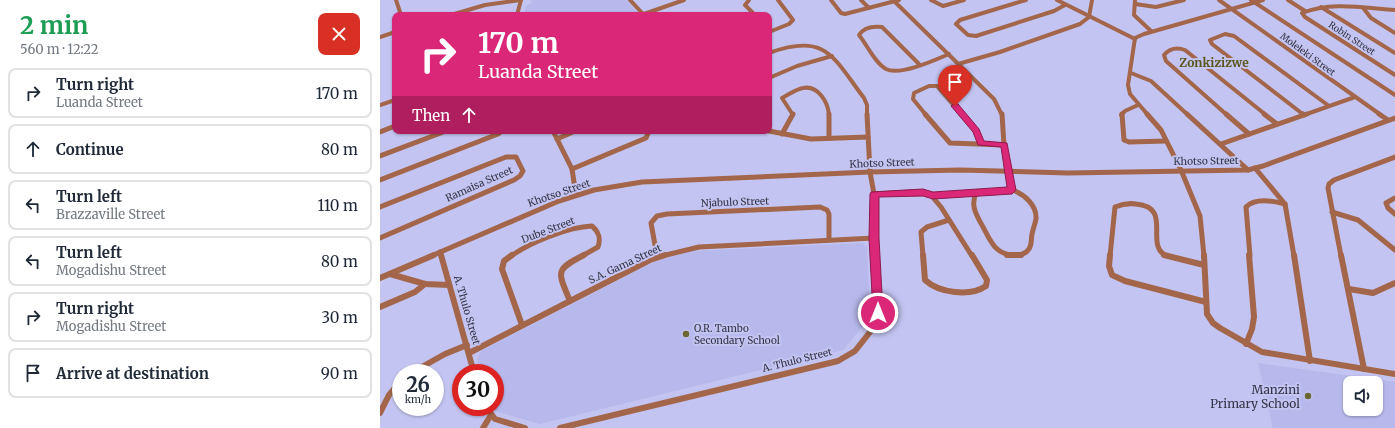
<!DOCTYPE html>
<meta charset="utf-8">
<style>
body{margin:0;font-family:Merriweather,serif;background:#f6f6f7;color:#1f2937;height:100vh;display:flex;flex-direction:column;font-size:15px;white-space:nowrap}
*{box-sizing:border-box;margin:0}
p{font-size:13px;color:#747a83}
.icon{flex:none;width:22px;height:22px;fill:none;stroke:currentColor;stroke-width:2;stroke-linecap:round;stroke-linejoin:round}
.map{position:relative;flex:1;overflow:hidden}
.panel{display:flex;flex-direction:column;background:#fff;width:380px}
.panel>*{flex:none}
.guide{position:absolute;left:12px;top:12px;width:380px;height:122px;border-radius:8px;box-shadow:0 1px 3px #0004;background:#db2777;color:#fff;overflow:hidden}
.fabs{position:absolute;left:963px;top:376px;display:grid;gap:8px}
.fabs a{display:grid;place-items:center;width:40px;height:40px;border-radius:8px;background:#fff;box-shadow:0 1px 3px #0004;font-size:20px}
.speed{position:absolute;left:12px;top:364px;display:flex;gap:8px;font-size:20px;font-weight:700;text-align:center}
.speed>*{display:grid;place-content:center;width:52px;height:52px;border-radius:50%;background:#fff;box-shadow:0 1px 3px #0004;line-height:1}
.speed small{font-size:10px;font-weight:400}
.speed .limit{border:6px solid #d22;background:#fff;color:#111}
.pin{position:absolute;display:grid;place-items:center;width:34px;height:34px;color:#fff;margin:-41px -17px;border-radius:50% 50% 50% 0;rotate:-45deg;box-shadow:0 0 4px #0007}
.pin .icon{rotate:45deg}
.me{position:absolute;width:44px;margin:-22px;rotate:0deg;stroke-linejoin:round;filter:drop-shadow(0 0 3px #0008)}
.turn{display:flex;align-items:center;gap:14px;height:84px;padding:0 20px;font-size:18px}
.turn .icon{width:52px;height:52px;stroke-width:2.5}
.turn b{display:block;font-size:28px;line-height:34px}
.then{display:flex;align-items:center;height:38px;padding:0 20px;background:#0003;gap:8px;font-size:15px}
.round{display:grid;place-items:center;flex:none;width:42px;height:42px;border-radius:8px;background:#f6f6f7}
.summary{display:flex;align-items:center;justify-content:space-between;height:68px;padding:0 20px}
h1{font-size:24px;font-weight:700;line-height:30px;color:#1e9e55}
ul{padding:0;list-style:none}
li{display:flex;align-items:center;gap:12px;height:50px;margin:0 8px 6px;padding:0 12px;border:2px solid #e0e1e3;border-radius:8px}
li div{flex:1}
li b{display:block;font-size:15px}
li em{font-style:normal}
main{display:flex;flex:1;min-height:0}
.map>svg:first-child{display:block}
.built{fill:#b7b8eb;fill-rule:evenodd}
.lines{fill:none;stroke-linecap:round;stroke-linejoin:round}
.minor-far2{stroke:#a3664b;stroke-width:4}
.minor-far1{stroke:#a3664b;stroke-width:5}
.minor{stroke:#a3664b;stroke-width:6}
.route{fill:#db2777;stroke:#8e194d}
.poi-dot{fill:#6b6733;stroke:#c3c4f1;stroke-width:1.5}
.labels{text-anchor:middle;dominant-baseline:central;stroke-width:4;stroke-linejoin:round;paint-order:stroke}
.far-street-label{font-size:9px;fill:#353546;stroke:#c3c4f1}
.street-label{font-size:10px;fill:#353546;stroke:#c3c4f1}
.poi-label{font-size:10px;fill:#353546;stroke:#c3c4f1;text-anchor:start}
.far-district-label{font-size:12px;font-weight:bold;fill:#595417;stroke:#c3c4f1}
.near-poi-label{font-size:12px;fill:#353546;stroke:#c3c4f1;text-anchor:end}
</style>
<main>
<section class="panel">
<div class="summary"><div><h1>2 min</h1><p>560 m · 12:22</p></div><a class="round" style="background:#d93025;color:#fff"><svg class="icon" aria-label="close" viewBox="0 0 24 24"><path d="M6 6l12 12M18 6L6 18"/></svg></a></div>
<ul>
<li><svg class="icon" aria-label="right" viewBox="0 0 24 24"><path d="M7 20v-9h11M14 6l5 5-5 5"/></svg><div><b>Turn right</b><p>Luanda Street</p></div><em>170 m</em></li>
<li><svg class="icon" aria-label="ahead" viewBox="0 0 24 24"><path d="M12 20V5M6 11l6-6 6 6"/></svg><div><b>Continue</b></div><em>80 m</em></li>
<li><svg class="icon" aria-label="left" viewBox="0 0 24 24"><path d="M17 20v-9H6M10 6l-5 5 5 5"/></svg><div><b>Turn left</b><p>Brazzaville Street</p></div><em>110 m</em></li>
<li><svg class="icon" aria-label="left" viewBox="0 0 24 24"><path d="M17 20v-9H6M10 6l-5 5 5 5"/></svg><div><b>Turn left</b><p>Mogadishu Street</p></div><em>80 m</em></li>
<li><svg class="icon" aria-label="right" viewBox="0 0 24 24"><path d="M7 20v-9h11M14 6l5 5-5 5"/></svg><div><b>Turn right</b><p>Mogadishu Street</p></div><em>30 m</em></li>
<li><svg class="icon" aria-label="arrive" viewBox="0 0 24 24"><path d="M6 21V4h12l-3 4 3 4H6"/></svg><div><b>Arrive at destination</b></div><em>90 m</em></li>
</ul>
</section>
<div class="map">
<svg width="1015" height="428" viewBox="0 0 1015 428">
<rect width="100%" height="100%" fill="#c3c4f1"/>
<!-- built -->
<g class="built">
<polygon points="151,0 247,0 257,12 252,15 144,15 146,6 152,3"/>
<polygon points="482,243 487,247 490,317 463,350 160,424 112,410 111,407 115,407 115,373 101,373 97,359 101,351 278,260 313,251"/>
<path d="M878 363 1015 382V428H893ZM970 383H996V409H970Z"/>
</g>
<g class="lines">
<!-- minor-far2 -->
<g class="minor-far2">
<polyline points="16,0 21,15"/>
<polyline points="250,0 263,14"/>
<polyline points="369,0 365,5 375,15"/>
<polyline points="451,0 461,13 465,14 519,0"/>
<polyline points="481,0 489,8"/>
<polyline points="513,0 614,99 622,115"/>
<polyline points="551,0 563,6 584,0"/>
<polyline points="646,0 580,20 576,24 588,35 596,36 674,11 685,5"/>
<polyline points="677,0 755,39"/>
<polyline points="755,0 754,15 771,31"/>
<polyline points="839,0 1001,115"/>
<polyline points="871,0 1015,95"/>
<polyline points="908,0 925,11"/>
<polyline points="755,4 776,7 804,0"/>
<polyline points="941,7 1015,53"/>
<polyline points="984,9 991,18 1015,33"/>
<path d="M1015 10C985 8 951 1 922 13L925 17 1015 75"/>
<polyline points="71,15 105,5 141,0"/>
<polyline points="137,15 141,0"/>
<polyline points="261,15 304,0"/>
<polyline points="389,32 409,24 413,20 398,0"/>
<polyline points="0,37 15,32"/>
<path d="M389 53C446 32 453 57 484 98L487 105V115"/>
<path d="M539 64 502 27C493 26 484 27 479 35 487 45 495 63 506 69 520 76 555 60 569 54"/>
<polyline points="578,64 620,52 700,24 709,17 712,0"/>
<polyline points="751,73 771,81 808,115"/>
<polyline points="389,78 417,66 452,56"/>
<polyline points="0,105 15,100"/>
<path d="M413 115 402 98C408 95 416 89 423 88 438 85 448 102 449 115"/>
<polyline points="546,115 533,99 534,93 549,86 557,86 582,115"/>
<polyline points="741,115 745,111 758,105"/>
<polyline points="768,115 750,94 748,85 755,38 764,34 883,0"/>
<path d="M847 115 786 61 784 55C790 48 797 47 805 50L886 115"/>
<polyline points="924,115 832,44 830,40 845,34 854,36 949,106"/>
<polyline points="924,115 975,97"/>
</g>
<!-- minor-far1 -->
<g class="minor-far1">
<polyline points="487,114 490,172 494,194 495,256"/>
<polyline points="545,114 570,143 624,145"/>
<polyline points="581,114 596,131 601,143"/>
<polyline points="622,114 624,145 632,190"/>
<polyline points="742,114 744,140 749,142 786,141"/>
<polyline points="767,114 781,130 801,170 820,216 824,256"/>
<polyline points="807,114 868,170"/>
<polyline points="846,114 869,134"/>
<polyline points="884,114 897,124"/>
<polyline points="923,114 924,115"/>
<polyline points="999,114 1008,120"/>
<polyline points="173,131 192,169 196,195"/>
<polyline points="389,131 431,139 488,137"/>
<polyline points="0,132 15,126"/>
<polyline points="402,134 413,114"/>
<polyline points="449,138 449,114"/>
<polyline points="177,139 195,131"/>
<polyline points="841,144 927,114"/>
<polyline points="0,156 66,131"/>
<polyline points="875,168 905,204 914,256"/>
<polyline points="192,169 266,138 269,131"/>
<polyline points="0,180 118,134 122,131"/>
<path d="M632 190C644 194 657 205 656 219 655 224 653 229 652 234 651 239 652 244 649 249 642 259 624 256 616 248 610 242 607 234 603 227 597 216 590 206 596 193Z"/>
<polyline points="494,194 532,192 550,194 561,207 592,256"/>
<polyline points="553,196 596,193"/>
<polyline points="1015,198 1006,203 1008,208 1015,214"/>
<polyline points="0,207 126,157 136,157 143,171 140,176 134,180 0,238"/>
<polyline points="952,212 978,220 1015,250"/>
<polyline points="60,252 61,256"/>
<polyline points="51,256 179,201 214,190 262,182 490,172 580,170 688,173 868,170 883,166 1015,118"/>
<path d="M131 256C151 242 188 227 212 226 219 232 221 238 218 247L202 256"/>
<polyline points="277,256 271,223 277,216 287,214 440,207 447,210 449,214 449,240"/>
<polyline points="282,256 319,247 494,238"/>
<polyline points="543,256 541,232 547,227 569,220"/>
<path d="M730 256 735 207C742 204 749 203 756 204 794 207 763 246 787 256"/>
<path d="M870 256 866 207C875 197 894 201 905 204"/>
<polyline points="961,256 948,188 949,184 954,180 1015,157"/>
</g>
<!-- minor -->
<g class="minor">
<polyline points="61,255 94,373"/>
<polyline points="132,255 124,261 122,269 142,325"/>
<polyline points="277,255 277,257"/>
<path d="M543 255 545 280C559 293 590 297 606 286L607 280 592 255"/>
<polyline points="627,255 641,255"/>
<polyline points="730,255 729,266 732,275 745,281 826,302"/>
<polyline points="784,255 824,265"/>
<polyline points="824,255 827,314 833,323 840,328 882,352 1015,374"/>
<polyline points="914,255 930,361"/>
<polyline points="961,255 984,369"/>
<polyline points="10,274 45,284 69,285"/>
<polyline points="0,278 54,255"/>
<polyline points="969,289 993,293 1015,283"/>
<path d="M190 301C178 272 174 270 204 255"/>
<polyline points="0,307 35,292 45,284"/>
<polyline points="866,344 872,329 874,317 869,255"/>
<polyline points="89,353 270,260 285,255"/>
<polyline points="31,373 65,354 87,345"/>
<polyline points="106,407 115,419 145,428"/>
<polyline points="0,413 9,395 21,381"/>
<polyline points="103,428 111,415"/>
<polyline points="180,428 458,361 475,351 494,327 497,320 498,299 495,255"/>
</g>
</g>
<!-- route -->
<polygon class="route" points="575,103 578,104 599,129 604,141 627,143 636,190 632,194 553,199 543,196 499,197 499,238 503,313 501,316 498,318 494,316 493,313 489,238 490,194 491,192 543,189 553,192 627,187 621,147 598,145 593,132 571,106"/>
<!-- markers -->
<g class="poi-dot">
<circle cx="306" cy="334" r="4"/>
<circle cx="928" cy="396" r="4"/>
</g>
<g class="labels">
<!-- far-street labels -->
<g class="far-street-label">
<text transform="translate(972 38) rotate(33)">Robin Street</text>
<text transform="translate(928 54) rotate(36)">Moleleki Street</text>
</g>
<!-- street labels -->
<g class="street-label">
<text transform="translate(826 161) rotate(-1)">Khotso Street</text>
<text transform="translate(502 163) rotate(-2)">Khotso Street</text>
<text transform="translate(99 184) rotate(-24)">Ramaisa Street</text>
<text transform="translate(179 193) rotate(-19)">Khotso Street</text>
<text transform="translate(355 202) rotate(-2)">Njabulo Street</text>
<text transform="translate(168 230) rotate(-21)">Dube Street</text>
<text transform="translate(245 264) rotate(-25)">S.A. Gama Street</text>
<text transform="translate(87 310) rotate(74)">A. Thulo Street</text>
<text transform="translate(417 360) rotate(-14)">A. Thulo Street</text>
</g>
<!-- poi labels -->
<g class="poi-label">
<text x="314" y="328">O.R. Tambo<tspan x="314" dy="12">Secondary School</tspan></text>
</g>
<!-- far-district labels -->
<g class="far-district-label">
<text x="834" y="62">Zonkizizwe</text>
</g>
<!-- near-poi labels -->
<g class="near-poi-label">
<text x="920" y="389">Manzini<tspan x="920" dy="14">Primary School</tspan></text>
</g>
</g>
</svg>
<div class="fabs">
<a><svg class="icon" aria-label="sound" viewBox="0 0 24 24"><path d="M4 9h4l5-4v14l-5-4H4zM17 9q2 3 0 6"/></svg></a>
</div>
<div class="speed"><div>26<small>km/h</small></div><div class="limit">30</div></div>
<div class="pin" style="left:575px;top:106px;background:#d93025"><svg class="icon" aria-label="arrive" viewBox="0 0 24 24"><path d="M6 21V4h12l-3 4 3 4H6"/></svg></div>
<svg class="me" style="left:498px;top:313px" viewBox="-20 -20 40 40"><circle r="17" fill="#db2777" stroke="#fff" stroke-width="3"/><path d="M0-11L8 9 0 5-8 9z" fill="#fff"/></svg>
<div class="guide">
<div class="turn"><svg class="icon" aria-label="right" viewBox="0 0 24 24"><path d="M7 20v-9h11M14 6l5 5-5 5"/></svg><div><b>170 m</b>Luanda Street</div></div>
<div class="then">Then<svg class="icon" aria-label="ahead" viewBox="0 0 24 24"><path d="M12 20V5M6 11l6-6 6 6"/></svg></div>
</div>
</div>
</main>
